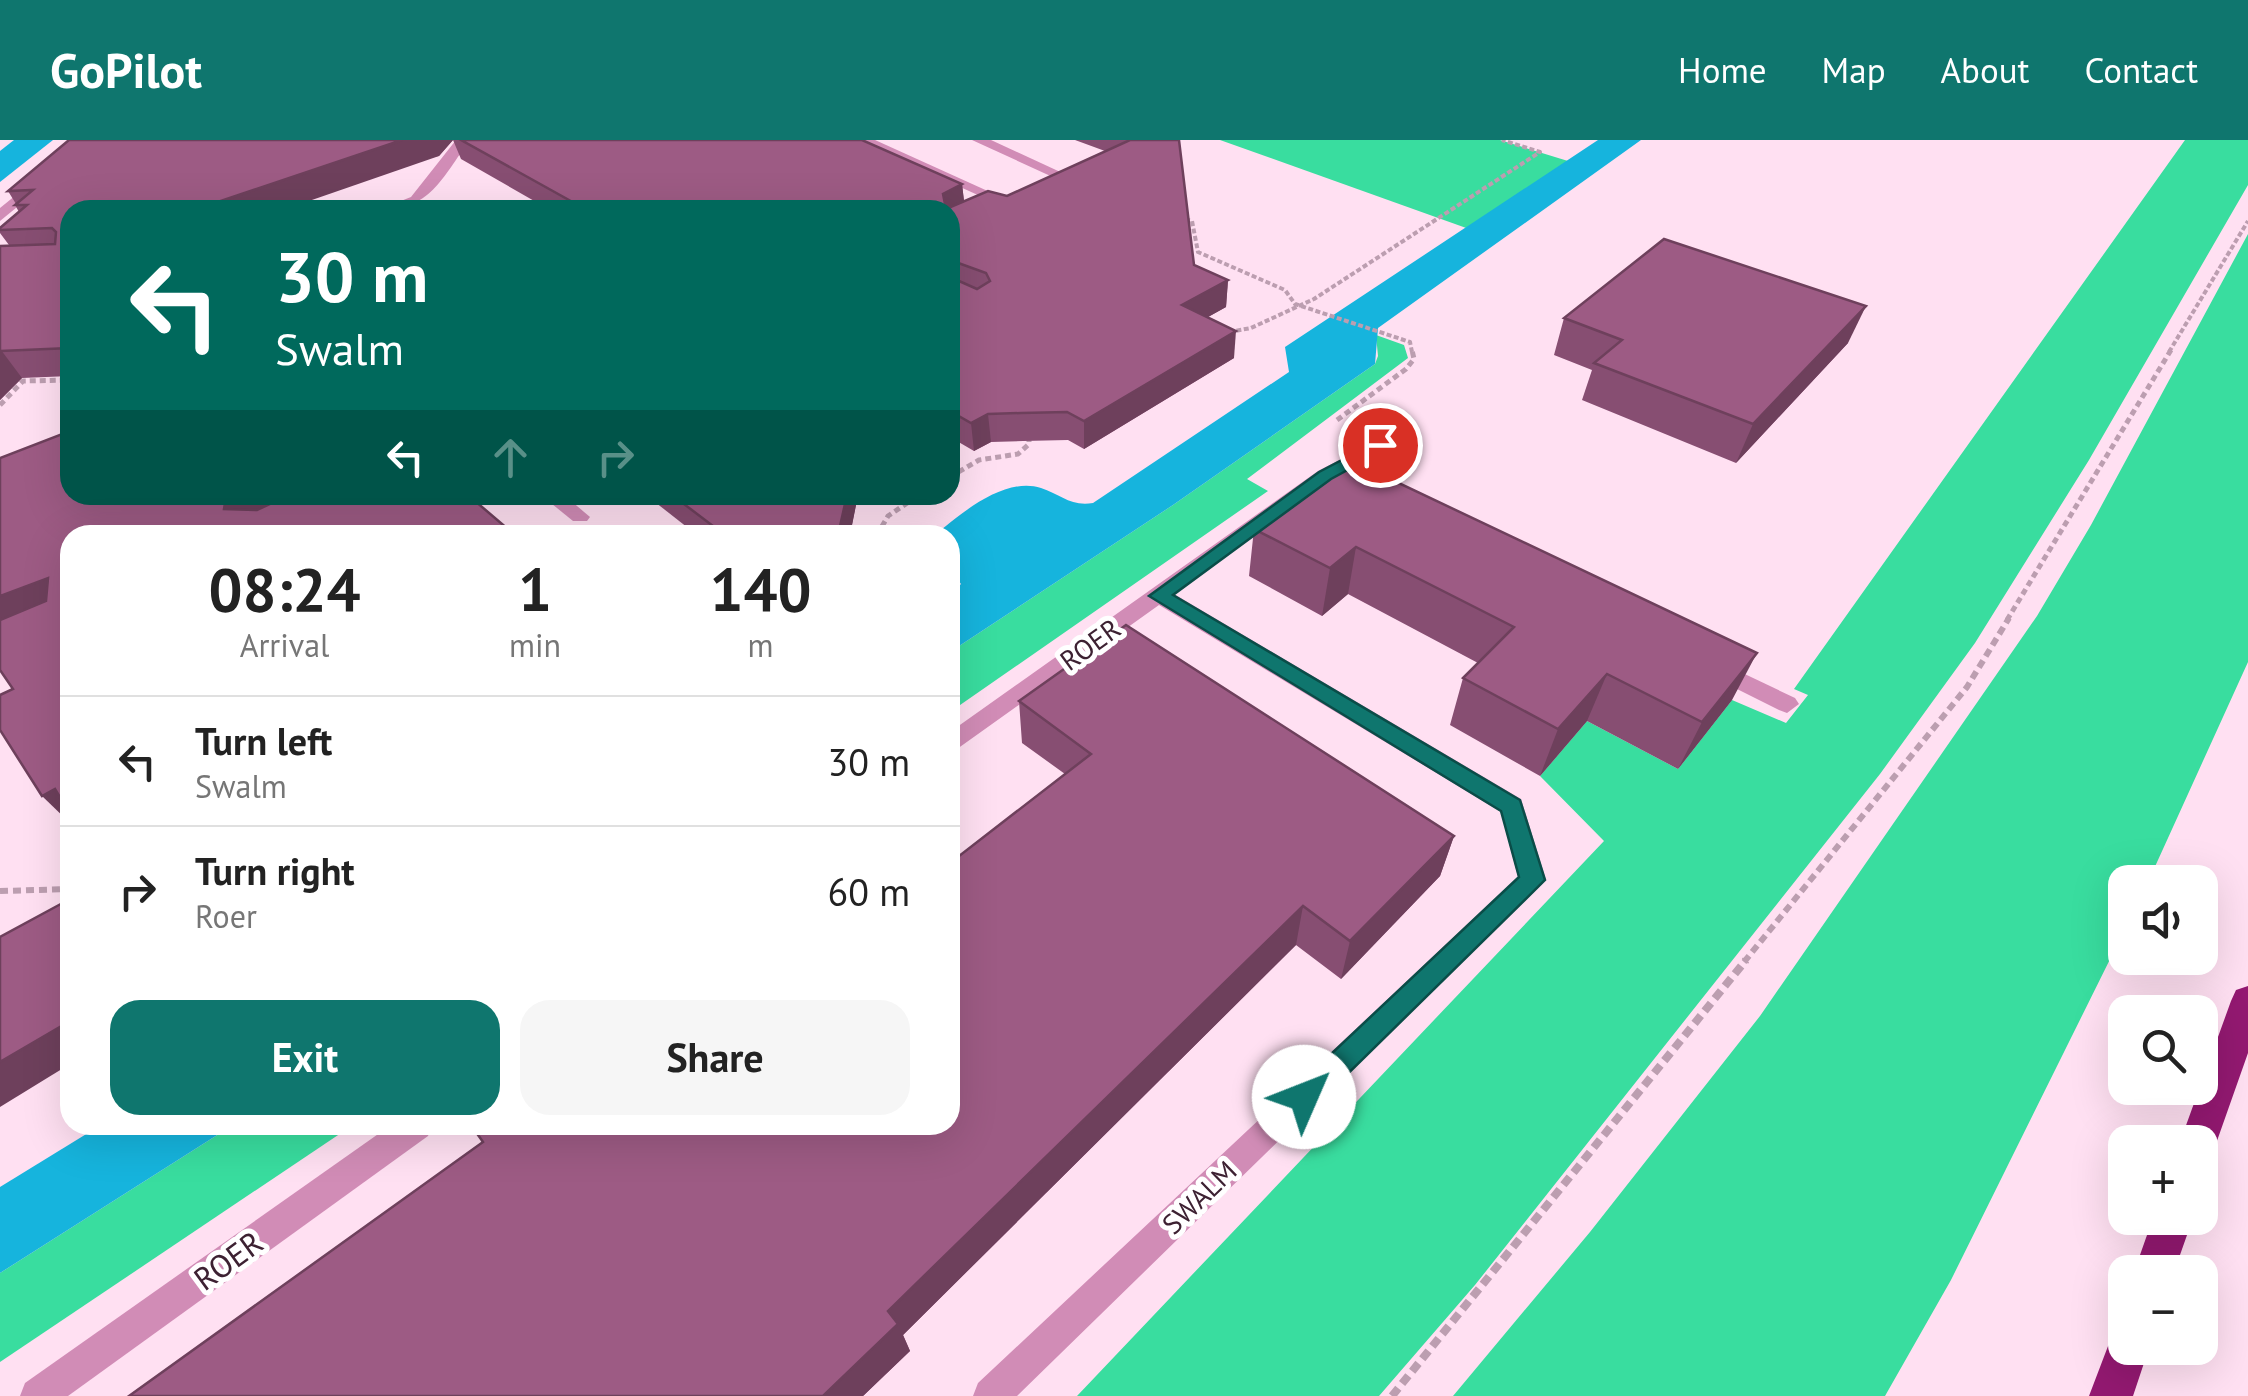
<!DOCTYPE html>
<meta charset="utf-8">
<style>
body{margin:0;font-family:"PT Sans",sans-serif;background:#f6f6f6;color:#222;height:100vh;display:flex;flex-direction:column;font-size:38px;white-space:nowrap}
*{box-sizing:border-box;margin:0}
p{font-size:32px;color:#767676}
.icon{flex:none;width:55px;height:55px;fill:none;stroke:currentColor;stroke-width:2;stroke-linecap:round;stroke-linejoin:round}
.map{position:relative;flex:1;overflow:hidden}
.panel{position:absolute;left:60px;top:385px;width:900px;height:610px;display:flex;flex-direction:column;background:#fff;border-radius:30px;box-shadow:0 10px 40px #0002}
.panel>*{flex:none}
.hud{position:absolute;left:60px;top:60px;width:900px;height:305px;border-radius:30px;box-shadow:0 10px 40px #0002;background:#00695c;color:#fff;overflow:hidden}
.buttons{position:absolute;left:2108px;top:725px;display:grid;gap:20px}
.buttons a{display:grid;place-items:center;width:110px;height:110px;border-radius:20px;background:#fff;box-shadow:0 10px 40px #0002;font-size:50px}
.pin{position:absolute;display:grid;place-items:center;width:85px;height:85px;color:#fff;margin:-42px;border:5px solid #fff;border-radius:50%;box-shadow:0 2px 10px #0007}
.me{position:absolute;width:110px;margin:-55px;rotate:46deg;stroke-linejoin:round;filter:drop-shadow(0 0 8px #0008)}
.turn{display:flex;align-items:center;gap:35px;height:210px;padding:0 50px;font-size:45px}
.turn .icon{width:130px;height:130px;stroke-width:2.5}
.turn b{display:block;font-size:70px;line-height:85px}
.lanes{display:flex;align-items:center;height:95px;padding:0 50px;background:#0003;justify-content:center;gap:50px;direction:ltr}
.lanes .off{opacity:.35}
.eta{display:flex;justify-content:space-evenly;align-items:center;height:170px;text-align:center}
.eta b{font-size:60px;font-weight:800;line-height:70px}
.primary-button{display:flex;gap:20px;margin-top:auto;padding:20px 50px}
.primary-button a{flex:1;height:115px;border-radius:30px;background:#0f766e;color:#fff;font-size:40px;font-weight:800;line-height:115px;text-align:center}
.primary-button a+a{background:#f6f6f6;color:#222}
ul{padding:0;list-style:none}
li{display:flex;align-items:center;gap:30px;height:130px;padding:0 50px;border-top:2px solid #e0e0e0}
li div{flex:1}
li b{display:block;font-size:38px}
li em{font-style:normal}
header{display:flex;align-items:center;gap:60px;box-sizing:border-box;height:140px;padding:0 50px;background:#0f766e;color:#fff}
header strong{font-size:48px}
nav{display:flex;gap:55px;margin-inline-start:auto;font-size:35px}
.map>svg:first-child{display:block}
.green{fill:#39dd9f}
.water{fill:#16b4dd}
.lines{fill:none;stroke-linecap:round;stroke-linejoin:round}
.path-far3{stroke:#bc9eb0;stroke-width:4;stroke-dasharray:5 2.5;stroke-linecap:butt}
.path-far2{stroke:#bc9eb0;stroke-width:5;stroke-dasharray:6 4;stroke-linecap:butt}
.path-far1{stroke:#bc9eb0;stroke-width:6;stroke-dasharray:8 5;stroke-linecap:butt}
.path{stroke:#bc9eb0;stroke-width:8;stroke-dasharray:10 6;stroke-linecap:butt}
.minor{fill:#d18cb6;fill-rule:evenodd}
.motorway{fill:#931971;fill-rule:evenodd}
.wall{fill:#874e72}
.shaded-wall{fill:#6e405c}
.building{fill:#9d5b84;stroke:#6e405c;stroke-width:2.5}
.route{fill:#0f766e;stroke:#0a4d48;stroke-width:2.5}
.labels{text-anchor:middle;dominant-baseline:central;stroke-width:10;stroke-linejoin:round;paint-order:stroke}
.street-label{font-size:28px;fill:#3d2132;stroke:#fff}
.near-street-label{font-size:32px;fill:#3d2132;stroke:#fff}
</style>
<header>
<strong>GoPilot</strong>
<nav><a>Home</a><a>Map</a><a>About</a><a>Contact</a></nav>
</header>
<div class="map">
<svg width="2248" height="1256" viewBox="0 0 2248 1256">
<rect width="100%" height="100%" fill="#ffe0f2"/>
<!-- green -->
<g class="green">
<polygon points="1220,0 1500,0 1568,21 1469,89"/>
<polygon points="2185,0 2248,0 2248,45 2089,320 1975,503 1880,634 1475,1145 1379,1256 1077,1256 1604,701 1540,636 1587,581 1678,629 1732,560 1786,583 1808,555 1794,549"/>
<polygon points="2248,94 2248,522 2148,742 2125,742 2125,789 1951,1140 1885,1256 1453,1256 1590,1092 1760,876 2037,476 2091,385"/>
<polygon points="1376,195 1404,205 1408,218 1247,339 1268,351 950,572 950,512 1173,365 1375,224 1378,216"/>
<polygon points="233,985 353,985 0,1222 0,1133"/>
</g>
<!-- water -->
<g class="water">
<polygon points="14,0 53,0 0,42 0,11"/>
<path d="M1598 0H1641L1378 188 1375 224 1173 365 950 512V455L961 444 950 429V395H935C960 374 1005 336 1041 348 1060 354 1071 367 1093 363L1289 232 1285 207Z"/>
<polygon points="101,985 233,985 0,1133 0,1047"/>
</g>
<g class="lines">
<!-- path-far3 -->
<g class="path-far3">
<polyline points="1185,79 1192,81 1198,112 1285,150 1295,164 1410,202 1412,212"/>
<polyline points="1229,192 1251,188 1314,159 1540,12 1502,0"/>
<polyline points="2169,212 2248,81"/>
</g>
<!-- path-far2 -->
<g class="path-far2">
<polyline points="0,265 23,241 70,240"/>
<polyline points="1337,280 1406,229 1414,219 1412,210"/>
<polyline points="950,337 979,320 1018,314 1029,304 1029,293"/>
<polyline points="877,395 888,376 919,355"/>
<polyline points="2007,480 2171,210"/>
</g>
<!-- path-far1 -->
<g class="path-far1">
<polyline points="0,751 70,749"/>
<polyline points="1744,822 1967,547 2009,478"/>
</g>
<!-- path -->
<polyline class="path" points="1392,1256 1746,820"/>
<!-- minor -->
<g class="minor">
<polygon points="84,0 99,0 0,81 0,68"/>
<path d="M456 0H470C441 39 431 70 378 70L411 57Z"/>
<polygon points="856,0 875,0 1012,62 1000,65"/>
<polygon points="972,0 991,0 1069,36 1057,39"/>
<polygon points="1380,299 1390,305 1387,309 1332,339 1174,454 1521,659 1546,740 1017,1256 973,1256 978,1243 1518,737 1501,672 1159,465 950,614 950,592 1318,331"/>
<polygon points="541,355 564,355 590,377 587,381 573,381"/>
<polygon points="1711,518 1795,558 1799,564 1787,573 1779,570 1703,532 1699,526"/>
<polygon points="391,985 433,985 428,996 68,1256 20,1256 25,1243"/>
</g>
<!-- motorway -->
<g class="motorway">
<polygon points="2248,846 2248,913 2212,1015 2200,1020 2200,1002 2180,1002 2231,861 2236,850"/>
<polygon points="2153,1078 2193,1078 2174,1132 2134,1132"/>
<polygon points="2125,1188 2125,1208 2149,1208 2133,1256 2089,1256 2113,1193"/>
</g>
</g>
<!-- wall -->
<g class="wall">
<polygon points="69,0 453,0 439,16 70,70 70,236 22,238 0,260 0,106 9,105 0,93 0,88 19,72 15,65 16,64 8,51"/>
<polygon points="453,0 862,0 962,44 964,61 1007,56 1105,11 1075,0 1179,0 1194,125 1228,140 1226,167 1208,177 1234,218 1084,309 1068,300 1023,301 991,302 974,311 950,297 950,70 550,70 461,19"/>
<polygon points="1564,178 1848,203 1736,323 1582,260 1592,230 1554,215"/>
<polygon points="1346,318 1732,560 1678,629 1587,581 1540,636 1450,585 1463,538 1478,523 1348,454 1322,476 1249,436 1254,389"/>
<polygon points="646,355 856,355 857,360 850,395 697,395"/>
<polygon points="1019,561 1454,696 1440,736 1341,839 1296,805 903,1195 910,1211 863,1256 1065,634 1022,603"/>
</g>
<!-- shaded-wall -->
<g class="shaded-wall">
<polygon points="402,0 453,0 439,16 283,70 194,70"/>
<polygon points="962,44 965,70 945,70 943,54"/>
<polygon points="1228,140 1226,167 1181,192 1182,165"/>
<polygon points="1866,166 1848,203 1736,323 1753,284"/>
<polygon points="1236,191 1234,218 1084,309 1084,281"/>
<polygon points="1,210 22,238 0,260 0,211"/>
<polygon points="988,274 991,302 974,311 971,283"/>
<polygon points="243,355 320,355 244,392 224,369 225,363"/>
<polygon points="847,355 856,355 857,360 850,395 838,395"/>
<polygon points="1356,407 1348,454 1322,476 1330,428"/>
<polygon points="48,438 70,463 0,495 0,456"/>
<polygon points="1757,513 1732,560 1678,629 1702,582"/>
<polygon points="1607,534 1587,581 1540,636 1558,589"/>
<polygon points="55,649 70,664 70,683 42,656"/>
<polygon points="1454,696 1440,736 1341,839 1350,801"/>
<polygon points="1303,766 1296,805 903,1195 910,1211 863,1256 823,1256 888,1171"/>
<polygon points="70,881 70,924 0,967 0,922"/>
</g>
<!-- building -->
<g class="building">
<polygon points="69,0 402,0 194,70 70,70 70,112 65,113 70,114 70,208 0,211 0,106 55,104 56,92 52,88 0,90 0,88 27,65 15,65 33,50 8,51"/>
<polygon points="461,0 862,0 962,44 943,54 946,69 988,51 1007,56 1130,0 1179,0 1194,125 1228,140 1182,165 1236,191 1084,281 1067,272 1021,273 988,274 971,283 950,271 950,137 977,149 990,141 986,133 950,120 950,70 587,70"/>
<polygon points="1664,99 1866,166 1753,284 1594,223 1622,200 1564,178"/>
<polygon points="70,291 70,355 243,355 225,363 224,369 257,370 289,355 409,355 417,362 432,355 468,355 509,390 515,387 525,395 70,395 70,674 55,649 42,656 0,590 0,555 13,549 0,530 0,480 46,461 48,438 0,456 0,318"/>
<polygon points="1346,318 1757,513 1702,582 1607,534 1558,589 1463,538 1514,487 1356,407 1330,428 1254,389"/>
<polygon points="672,355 847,355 838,395 706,395 717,389"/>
<polygon points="1126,485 1454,696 1350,801 1303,766 888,1171 898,1184 823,1256 129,1256 483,1002 471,985 950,985 950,723 1091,614 1019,561"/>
<polygon points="70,759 70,881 0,922 0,797"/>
</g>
<!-- route -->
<polygon class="route" points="1380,300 1386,301 1386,309 1331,339 1173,455 1520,660 1545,740 1314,967 1304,970 1295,967 1290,957 1295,948 1519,737 1501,671 1149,456 1319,332"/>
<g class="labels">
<!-- street labels -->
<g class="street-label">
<text transform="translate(1090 504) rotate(-36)">ROER</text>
<text transform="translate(1199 1057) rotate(-44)">SWALM</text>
</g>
<!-- near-street labels -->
<g class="near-street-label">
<text transform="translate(228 1120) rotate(-36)">ROER</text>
</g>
</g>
</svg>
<div class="buttons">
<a><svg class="icon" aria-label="sound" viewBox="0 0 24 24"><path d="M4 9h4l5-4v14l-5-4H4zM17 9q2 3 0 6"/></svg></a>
<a><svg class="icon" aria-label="search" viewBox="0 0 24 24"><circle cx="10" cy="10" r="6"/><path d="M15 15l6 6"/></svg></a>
<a>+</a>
<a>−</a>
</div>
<div class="pin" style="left:1380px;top:305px;background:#d93025"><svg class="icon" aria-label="arrive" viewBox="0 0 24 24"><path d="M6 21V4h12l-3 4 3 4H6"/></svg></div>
<svg class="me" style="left:1304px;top:957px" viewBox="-20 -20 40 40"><circle r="19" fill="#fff"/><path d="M0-13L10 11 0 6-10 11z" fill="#0f766e"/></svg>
<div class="hud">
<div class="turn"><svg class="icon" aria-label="left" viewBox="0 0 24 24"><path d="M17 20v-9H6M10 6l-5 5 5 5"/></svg><div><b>30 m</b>Swalm</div></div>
<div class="lanes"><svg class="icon" aria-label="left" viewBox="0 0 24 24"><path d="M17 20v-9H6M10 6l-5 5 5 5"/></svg><svg class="icon off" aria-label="ahead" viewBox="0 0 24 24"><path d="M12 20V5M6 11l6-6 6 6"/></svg><svg class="icon off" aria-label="right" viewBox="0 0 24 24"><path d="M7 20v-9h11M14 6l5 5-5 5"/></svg></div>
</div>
<section class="panel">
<div class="eta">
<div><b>08:24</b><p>Arrival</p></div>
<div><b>1</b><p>min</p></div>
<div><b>140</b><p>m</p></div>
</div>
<ul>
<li><svg class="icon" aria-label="left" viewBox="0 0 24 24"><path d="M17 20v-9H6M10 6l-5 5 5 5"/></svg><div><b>Turn left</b><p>Swalm</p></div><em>30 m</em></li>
<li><svg class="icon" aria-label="right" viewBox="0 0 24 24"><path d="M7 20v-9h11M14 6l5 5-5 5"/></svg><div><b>Turn right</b><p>Roer</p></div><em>60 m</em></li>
</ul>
<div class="primary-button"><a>Exit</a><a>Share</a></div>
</section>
</div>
